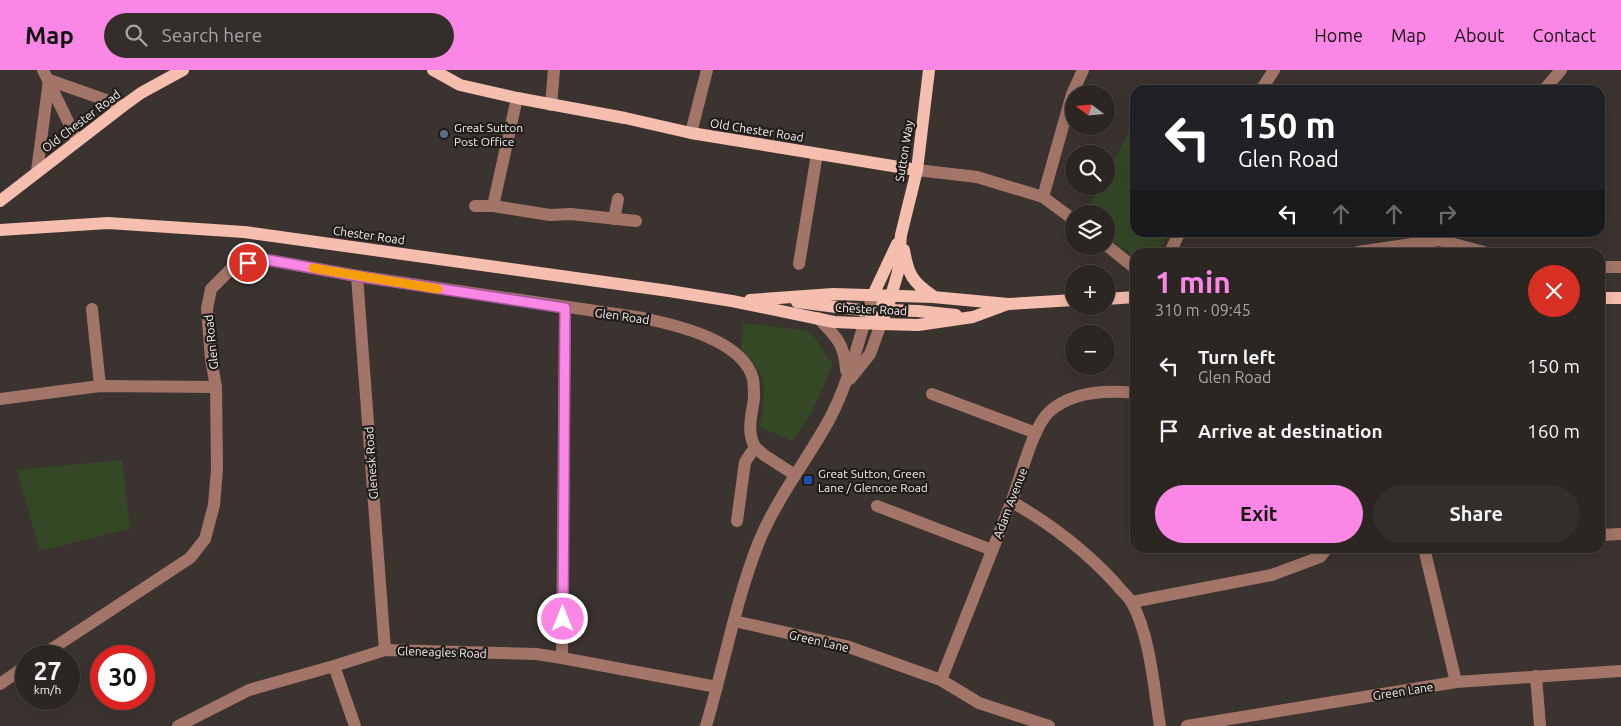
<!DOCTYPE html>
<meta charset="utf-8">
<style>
body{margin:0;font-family:Ubuntu,sans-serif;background:#342e2b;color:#f1f3f6;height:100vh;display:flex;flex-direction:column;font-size:19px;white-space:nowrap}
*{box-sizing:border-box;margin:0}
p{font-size:16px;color:#a6a5a6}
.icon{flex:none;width:28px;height:28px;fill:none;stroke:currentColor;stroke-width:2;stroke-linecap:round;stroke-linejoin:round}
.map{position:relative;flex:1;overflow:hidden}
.side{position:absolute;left:1130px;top:178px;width:475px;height:305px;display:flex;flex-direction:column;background:#2c2623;border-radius:15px;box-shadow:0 5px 20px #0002,0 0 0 1px #484341}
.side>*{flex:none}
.top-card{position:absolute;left:1130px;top:15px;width:475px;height:152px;border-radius:15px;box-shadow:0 5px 20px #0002,0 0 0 1px #484341;background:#202124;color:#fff;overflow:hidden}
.needle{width:32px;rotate:286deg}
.buttons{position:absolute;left:1065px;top:15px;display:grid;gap:10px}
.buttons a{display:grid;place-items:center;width:50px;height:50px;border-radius:50%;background:#2c2623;box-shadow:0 5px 20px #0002,0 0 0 1px #484341;font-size:25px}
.speed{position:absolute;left:15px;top:575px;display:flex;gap:10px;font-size:25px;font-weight:700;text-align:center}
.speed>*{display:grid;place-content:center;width:65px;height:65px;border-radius:50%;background:#2c2623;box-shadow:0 5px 20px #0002,0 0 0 1px #484341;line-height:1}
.speed small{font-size:12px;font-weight:400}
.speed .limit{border:8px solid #d22;background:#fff;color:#111}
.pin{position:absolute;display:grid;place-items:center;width:42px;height:42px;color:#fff;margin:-21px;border:2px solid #fff;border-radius:50%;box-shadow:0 1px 5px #0007}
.me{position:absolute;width:55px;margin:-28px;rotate:0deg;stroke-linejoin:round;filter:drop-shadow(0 0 4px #0008)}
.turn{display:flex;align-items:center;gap:18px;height:105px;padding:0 25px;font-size:22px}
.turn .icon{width:65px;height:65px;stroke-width:2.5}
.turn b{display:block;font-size:35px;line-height:42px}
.lanes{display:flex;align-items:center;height:48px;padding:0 25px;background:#0003;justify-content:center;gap:25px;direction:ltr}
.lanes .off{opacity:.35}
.round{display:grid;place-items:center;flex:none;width:52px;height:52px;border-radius:26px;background:#342e2b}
.head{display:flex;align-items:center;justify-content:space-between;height:85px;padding:0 25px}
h1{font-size:30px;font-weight:700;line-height:38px;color:#fa87e6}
.button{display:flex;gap:10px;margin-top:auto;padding:10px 25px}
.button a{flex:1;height:58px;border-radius:30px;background:#fa87e6;color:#111;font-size:20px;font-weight:700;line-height:58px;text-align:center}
.button a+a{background:#342e2b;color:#f1f3f6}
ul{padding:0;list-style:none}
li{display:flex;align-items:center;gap:15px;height:65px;padding:0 25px}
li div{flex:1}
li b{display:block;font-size:19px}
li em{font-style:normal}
header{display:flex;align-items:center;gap:30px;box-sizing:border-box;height:70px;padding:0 25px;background:#fa87e6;color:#111}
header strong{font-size:24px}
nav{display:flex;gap:28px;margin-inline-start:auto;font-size:18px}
.search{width:350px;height:45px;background:#342e2b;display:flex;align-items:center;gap:12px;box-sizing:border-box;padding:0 18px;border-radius:28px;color:#a6a5a6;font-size:19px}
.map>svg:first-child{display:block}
.green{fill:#344826}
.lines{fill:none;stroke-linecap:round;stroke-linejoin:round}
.minor{stroke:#a27568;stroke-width:12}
.major{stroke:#f6beae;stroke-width:12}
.route-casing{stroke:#a25896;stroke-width:12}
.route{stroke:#fa87e6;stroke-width:9}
.slow{stroke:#f59e0b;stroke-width:9}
.service-dot{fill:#5c6f8a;stroke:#201c1a;stroke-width:2}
.transit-dot{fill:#1a4fb4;stroke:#201c1a;stroke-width:2}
.labels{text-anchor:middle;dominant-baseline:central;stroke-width:4.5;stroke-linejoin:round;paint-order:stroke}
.street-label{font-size:12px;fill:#f6f0ed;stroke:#201c1a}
.poi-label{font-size:12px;fill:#f6f0ed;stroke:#201c1a;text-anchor:start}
</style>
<header>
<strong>Map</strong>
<div class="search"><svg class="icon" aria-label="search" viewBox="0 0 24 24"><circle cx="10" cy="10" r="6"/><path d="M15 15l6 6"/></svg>Search here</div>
<nav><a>Home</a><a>Map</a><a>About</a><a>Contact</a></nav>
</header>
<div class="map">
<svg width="1621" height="656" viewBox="0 0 1621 656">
<rect width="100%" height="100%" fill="#3b332f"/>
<!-- green -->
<g class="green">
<polygon points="1131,59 1135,61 1135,162 1169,163 1158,182 1135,182 1135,187 1106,167 1106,144 1085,144 1100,116 1106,116 1106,104"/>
<path d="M743 253 810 261 833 295 812 341 793 371 759 357C767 319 768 308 741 279Z"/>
<polygon points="122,390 130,459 40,481 17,400"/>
</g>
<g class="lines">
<!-- minor -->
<g class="minor">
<polyline points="43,0 77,70"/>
<polyline points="49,10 123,36"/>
<polyline points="1261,20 1274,0"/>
<polyline points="1544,20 1561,0"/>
<polyline points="551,35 554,0"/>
<polyline points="691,63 707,0"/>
<polyline points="917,100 977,107 1043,127 1074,150"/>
<polyline points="37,101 49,10"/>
<polyline points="1043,127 1072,24 1083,0"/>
<polyline points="475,136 493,136 550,145 571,144 636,151"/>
<polyline points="493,136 517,28"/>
<polyline points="614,149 618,129"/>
<polyline points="1106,175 1135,198"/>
<polyline points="1170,182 1180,162"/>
<polyline points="1358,182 1439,170 1484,182"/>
<polyline points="799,194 817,84"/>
<polyline points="1600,197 1621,197"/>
<polyline points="357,206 385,580"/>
<polyline points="92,239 100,316"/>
<path d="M818 248C836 266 845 275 846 300"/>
<polyline points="850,309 870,284 881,254"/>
<polyline points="932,324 1036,363"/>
<polyline points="0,329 100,316 216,317"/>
<path d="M1012 432C1051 454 1087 482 1117 515 1121 521 1128 526 1132 533 1150 565 1154 619 1160 656"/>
<polyline points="877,436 992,480"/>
<polyline points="737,451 745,392 755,377 764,385 795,405"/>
<polyline points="1600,465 1621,464"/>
<polyline points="1424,478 1456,612"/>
<polyline points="1132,532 1272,505 1320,487 1327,478"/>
<polyline points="734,551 846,576 941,610 979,633 1049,656"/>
<path d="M41 586 190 488 205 469 214 435 217 399 216 317 211 289 207 239 211 219 233 197 263 189 357 206 643 248C676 255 743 270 753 309 754 314 754 322 754 328 752 345 746 361 755 377"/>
<polyline points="562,588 565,238"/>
<polyline points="334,596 355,656"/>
<polyline points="1536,606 1540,656"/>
<path d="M941 610C964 551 988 492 1011 433 1020 410 1032 358 1049 342 1071 322 1106 320 1135 323"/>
<polyline points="0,614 26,596"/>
<polyline points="178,656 249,620 334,596 385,580 536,584 562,588 717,617"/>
<path d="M706 656C724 596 735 533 758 474 776 429 806 392 829 350 850 311 859 267 873 225"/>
<polyline points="1187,656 1456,612 1621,601"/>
</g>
<!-- major -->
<g class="major">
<polyline points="433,0 460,15 517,28 625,48 691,63 917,100"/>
<polyline points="0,131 123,36 141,23 183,0"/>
<polyline points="0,160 108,153 244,162 669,221 732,231 834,252 881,254 918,255 973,247 1008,234"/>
<path d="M904 180C908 204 912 212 933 226"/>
<polyline points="873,225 897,174"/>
<polyline points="1600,228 1621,228"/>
<polyline points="1106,229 1135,227"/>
<polyline points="750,230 833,224 933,227 1008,234 1074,230"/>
<polyline points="797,232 868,241 881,254"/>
<polyline points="882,235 887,240 918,241 956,245"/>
<polyline points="881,254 887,240 898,202 901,165 917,100 929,0"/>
</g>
</g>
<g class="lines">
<!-- route casing -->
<g class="route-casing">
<polyline id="route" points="248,193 263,189 357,206 565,238 563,549"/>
</g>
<!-- route -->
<use href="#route" class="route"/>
<!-- slow -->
<polyline class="slow" points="313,198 438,219"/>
</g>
<!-- markers -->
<circle class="service-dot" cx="444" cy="64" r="5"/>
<rect class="transit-dot" x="803" y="405" width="10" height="10" rx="2.5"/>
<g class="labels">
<!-- street labels -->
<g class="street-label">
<text transform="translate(81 51) rotate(-37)">Old Chester Road</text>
<text transform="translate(757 60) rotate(9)">Old Chester Road</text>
<text transform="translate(904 81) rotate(-81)">Sutton Way</text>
<text transform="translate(369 165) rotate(8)">Chester Road</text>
<text transform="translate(871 239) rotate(3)">Chester Road</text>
<text transform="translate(622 246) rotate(8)">Glen Road</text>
<text transform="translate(211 272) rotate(-96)">Glen Road</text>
<text transform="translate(371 393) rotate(-94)">Glenesk Road</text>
<text transform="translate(1010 433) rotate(-69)">Adam Avenue</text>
<text transform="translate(819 571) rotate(13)">Green Lane</text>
<text transform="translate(442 582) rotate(2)">Gleneagles Road</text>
<text transform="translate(1403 621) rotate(-9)">Green Lane</text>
</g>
<!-- poi labels -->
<g class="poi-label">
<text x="454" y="57">Great Sutton<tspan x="454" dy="14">Post Office</tspan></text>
<text x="818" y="403">Great Sutton, Green<tspan x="818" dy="14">Lane / Glencoe Road</tspan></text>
</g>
</g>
</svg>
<div class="buttons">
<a><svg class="needle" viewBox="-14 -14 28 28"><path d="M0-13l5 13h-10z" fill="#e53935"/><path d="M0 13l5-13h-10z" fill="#a6a5a6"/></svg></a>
<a><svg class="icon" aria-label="search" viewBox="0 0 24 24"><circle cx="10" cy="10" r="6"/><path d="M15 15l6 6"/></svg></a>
<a><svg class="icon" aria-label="layers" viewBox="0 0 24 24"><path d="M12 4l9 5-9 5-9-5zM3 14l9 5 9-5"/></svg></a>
<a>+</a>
<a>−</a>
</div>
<div class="speed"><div>27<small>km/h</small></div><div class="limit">30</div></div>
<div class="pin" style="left:248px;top:193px;background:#d93025"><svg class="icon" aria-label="arrive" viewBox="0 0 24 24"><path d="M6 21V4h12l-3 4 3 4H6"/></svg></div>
<svg class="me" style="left:563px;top:549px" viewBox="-20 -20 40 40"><circle r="17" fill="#fa87e6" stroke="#fff" stroke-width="3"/><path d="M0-11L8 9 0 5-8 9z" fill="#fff"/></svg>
<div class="top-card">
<div class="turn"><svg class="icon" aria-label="left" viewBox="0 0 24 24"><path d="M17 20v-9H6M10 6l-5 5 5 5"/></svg><div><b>150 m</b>Glen Road</div></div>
<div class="lanes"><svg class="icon" aria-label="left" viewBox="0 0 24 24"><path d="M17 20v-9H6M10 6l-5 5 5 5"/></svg><svg class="icon off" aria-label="ahead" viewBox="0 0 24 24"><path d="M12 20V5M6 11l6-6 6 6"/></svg><svg class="icon off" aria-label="ahead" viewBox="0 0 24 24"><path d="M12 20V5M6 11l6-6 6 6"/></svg><svg class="icon off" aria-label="right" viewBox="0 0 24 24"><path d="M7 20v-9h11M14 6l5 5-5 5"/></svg></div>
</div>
<section class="side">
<div class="head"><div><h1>1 min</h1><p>310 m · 09:45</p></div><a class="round" style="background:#d93025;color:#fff"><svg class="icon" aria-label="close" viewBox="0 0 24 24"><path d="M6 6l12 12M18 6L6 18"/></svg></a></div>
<ul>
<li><svg class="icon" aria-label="left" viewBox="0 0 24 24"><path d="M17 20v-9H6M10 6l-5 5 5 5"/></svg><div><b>Turn left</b><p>Glen Road</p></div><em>150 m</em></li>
<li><svg class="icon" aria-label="arrive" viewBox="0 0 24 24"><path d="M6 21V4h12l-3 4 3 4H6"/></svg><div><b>Arrive at destination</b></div><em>160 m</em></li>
</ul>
<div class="button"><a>Exit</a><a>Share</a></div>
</section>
</div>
